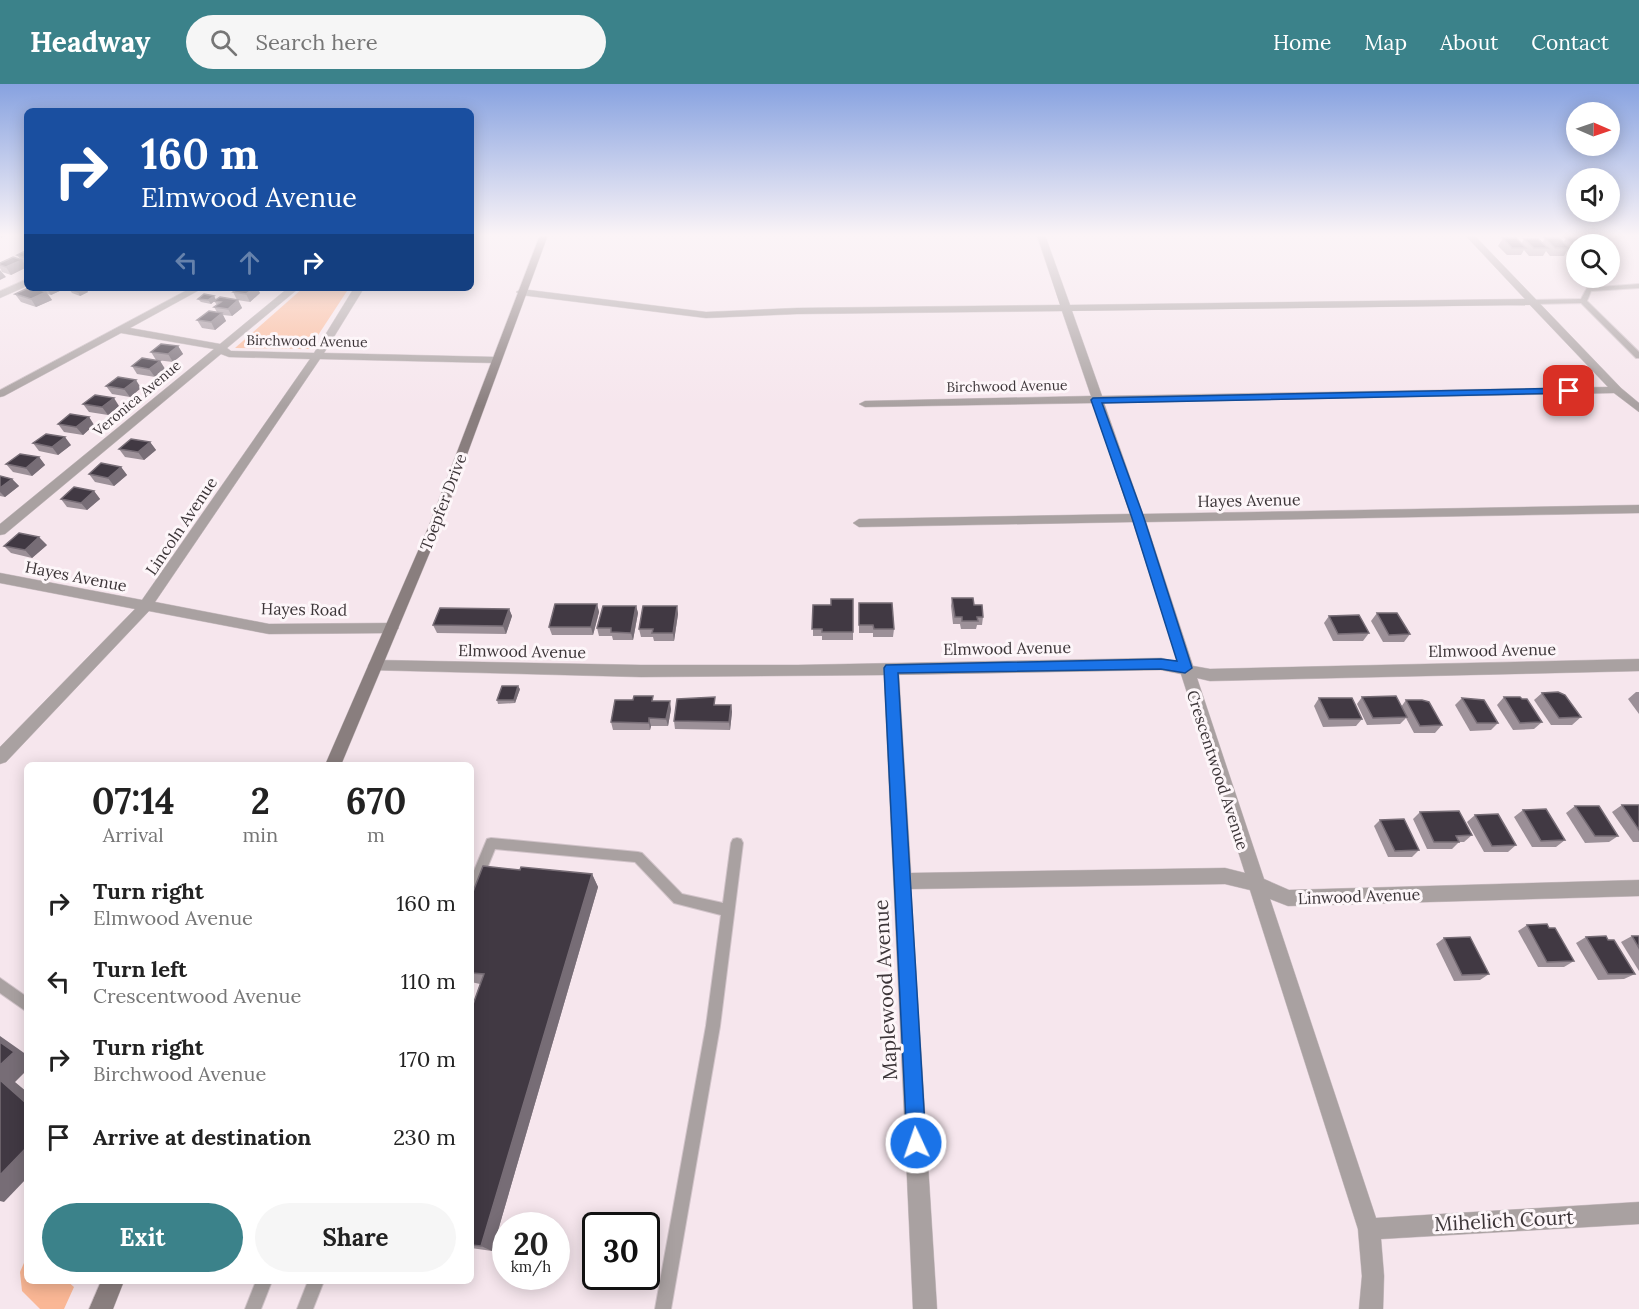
<!DOCTYPE html>
<style>
body{margin:0;font-family:Lora,serif;background:#f6f6f6;color:#222;height:100vh;display:flex;flex-direction:column;font-size:22px;white-space:nowrap}
*{box-sizing:border-box;margin:0}
p{font-size:20px;color:#767676}
.icon{flex:none;width:33px;height:33px;fill:none;stroke:currentColor;stroke-width:2;stroke-linecap:round;stroke-linejoin:round}
.map{position:relative;flex:1;overflow:hidden}
.drawer{position:absolute;left:24px;top:678px;width:450px;height:522px;display:flex;flex-direction:column;background:#fff;border-radius:9px;box-shadow:0 3px 15px #0003}
.drawer>*{flex:none}
.banner{position:absolute;left:24px;top:24px;width:450px;height:183px;border-radius:9px;box-shadow:0 3px 15px #0003;background:#1a4fa0;color:#fff;overflow:hidden}
.needle{width:39px;rotate:92deg}
.controls{position:absolute;left:1566px;top:18px;display:grid;gap:12px}
.controls a{display:grid;place-items:center;width:54px;height:54px;border-radius:50%;background:#fff;box-shadow:0 3px 15px #0003;font-size:30px}
.speed{position:absolute;left:492px;top:1128px;display:flex;gap:12px;font-size:30px;font-weight:700;text-align:center}
.speed>*{display:grid;place-content:center;width:78px;height:78px;border-radius:50%;background:#fff;box-shadow:0 3px 15px #0003;line-height:1}
.speed small{font-size:15px;font-weight:400}
.speed .limit{border:3px solid #111;border-radius:9px;background:#fff;color:#111}
.pin{position:absolute;display:grid;place-items:center;width:51px;height:51px;color:#fff;margin:-26px;border-radius:12px;box-shadow:0 3px 9px #0006}
.me{position:absolute;width:66px;margin:-33px;rotate:357deg;stroke-linejoin:round;filter:drop-shadow(0 0 4px #0008)}
.turn{display:flex;align-items:center;gap:21px;height:126px;padding:0 18px;font-size:27px}
.turn .icon{width:78px;height:78px;stroke-width:2.5}
.turn b{display:block;font-size:42px;line-height:51px}
.lanes{display:flex;align-items:center;height:57px;padding:0 18px;background:#0003;justify-content:center;gap:30px;direction:ltr}
.lanes .off{opacity:.35}
.eta{display:flex;justify-content:space-evenly;align-items:center;height:102px;text-align:center}
.eta b{font-size:36px;font-weight:700;line-height:42px}
.cta{display:flex;gap:12px;margin-top:auto;padding:12px 18px}
.cta a{flex:1;height:69px;border-radius:36px;background:#3b828a;color:#fff;font-size:24px;font-weight:700;line-height:69px;text-align:center}
.cta a+a{background:#f6f6f6;color:#222}
ul{padding:0;list-style:none}
li{display:flex;align-items:center;gap:18px;height:78px;padding:0 18px}
li div{flex:1}
li b{display:block;font-size:22px}
li em{font-style:normal}
header{display:flex;align-items:center;gap:36px;box-sizing:border-box;height:84px;padding:0 30px;background:#3b828a;color:#fff}
header strong{font-size:28px}
nav{display:flex;gap:33px;margin-inline-start:auto;font-size:21px}
.search{width:420px;height:54px;background:#f6f6f6;display:flex;align-items:center;gap:15px;box-sizing:border-box;padding:0 21px;border-radius:33px;color:#767676;font-size:22px}
.map>svg:first-child{display:block}
.green{fill:#fab795}
.lines{fill:none;stroke-linecap:round;stroke-linejoin:round}
.lane-casing{stroke:#d1c3c9;stroke-width:2}
.street-casing{stroke:#d1c3c9;stroke-width:1}
.secondary-casing{stroke:#d1c3c9;stroke-width:1}
.lane{fill:#a9a1a1;fill-rule:evenodd}
.street{fill:#a9a1a1;fill-rule:evenodd}
.secondary{fill:#897e7e;fill-rule:evenodd}
.wall{fill:#9c9098}
.shaded-wall{fill:#776d76}
.building{fill:#413943;stroke:#776d76;stroke-width:1.5}
.route{fill:#1a73e8;stroke:#114b97;stroke-width:1.5}
.labels{text-anchor:middle;dominant-baseline:central;stroke-width:6;stroke-linejoin:round;paint-order:stroke}
.far-street-label{font-size:14px;fill:#3c3538;stroke:#fdf6f9}
.street-label{font-size:16px;fill:#3c3538;stroke:#fdf6f9}
.near-street-label{font-size:20px;fill:#3c3538;stroke:#fdf6f9}
</style>
<header>
<strong>Headway</strong>
<div class="search"><svg class="icon" aria-label="search" viewBox="0 0 24 24"><circle cx="10" cy="10" r="6"/><path d="M15 15l6 6"/></svg>Search here</div>
<nav><a>Home</a><a>Map</a><a>About</a><a>Contact</a></nav>
</header>
<div class="map">
<svg width="1639" height="1225" viewBox="0 0 1639 1225">
<rect width="100%" height="100%" fill="#f6e6ed"/>
<!-- green -->
<g class="green">
<polygon points="303,204 349,204 309,265 235,264"/>
<polygon points="27,1172 27,1197 67,1197 74,1203 64,1225 40,1225 22,1207 20,1188"/>
</g>
<g class="lines">
<!-- lane casing -->
<g class="lane-casing">
<g id="lane">
<polygon points="1639,200 1639,204 1591,207 1587,217 1639,268 1639,274 1636,274 1581,219 1533,220 1530,218 1533,216 1581,215 1587,204"/>
<polygon points="491,754 638,768 642,769 682,810 723,819 731,759 733,755 737,754 741,755 743,759 720,942 671,1225 655,1225 706,942 721,831 674,819 635,778 495,765 475,814 471,816 471,794 487,755"/>
<polygon points="0,894 27,913 27,928 0,909"/>
<polygon points="256,1197 272,1197 261,1225 245,1225"/>
<polygon points="308,1197 324,1197 313,1225 297,1225"/>
</g>
</g>
<!-- street casing -->
<g class="street-casing">
<g id="street">
<path d="M1037 151H1045L1070 221 1525 215 1465 151H1474L1621 304 1639 319V328L1614 309 1104 319 1143 430 1639 421V429L1146 438 1193 582 1210 585 1639 575V587L1210 597 1197 594 1264 795 1289 806 1639 796V812L1288 822 1270 815 1376 1134 1639 1118V1140L1381 1155 1384 1192 1383 1225H1359L1362 1192 1358 1145 1250 806 1225 800 911 805 937 1225H913L884 591 641 593 370 586 368 582 370 578 375 576 641 581H797L1161 574 1178 578 1133 438 859 443 853 439 859 435 1130 430 1093 319 865 323 859 320 865 317 1091 312 1062 227 797 230 706 234 521 211 516 208 521 205 706 228 797 224 1060 221ZM1530 221 1608 303 1102 312 1072 227ZM1161 586 1181 590 1245 789 1225 784 911 789 899 591Z"/>
<polygon points="27,195 27,202 0,214 0,207"/>
<polygon points="191,204 203,204 130,244 220,260 288,204 299,204 227,264 231,267 314,269 354,204 364,204 324,269 496,273 501,276 496,279 320,275 155,518 269,540 392,539 399,544 392,549 269,550 149,527 6,678 0,680 0,663 135,525 0,499 0,489 142,516 310,275 229,273 221,270 5,450 0,451 0,440 214,265 121,249 4,312 0,313 0,306"/>
</g>
</g>
<!-- secondary casing -->
<g class="secondary-casing">
<g id="secondary">
<polygon points="540,151 548,151 440,444 341,681 325,681 428,444"/>
<polygon points="101,1197 124,1197 113,1225 89,1225"/>
</g>
</g>
<!-- lane -->
<use href="#lane" class="lane"/>
<!-- street -->
<use href="#street" class="street"/>
<!-- secondary -->
<use href="#secondary" class="secondary"/>
</g>
<!-- wall -->
<g class="wall">
<polygon points="1503,154 1521,160 1524,155 1542,159 1545,154 1563,159 1566,154 1576,160 1576,171 1572,171 1567,167 1564,172 1550,172 1546,167 1543,172 1529,172 1524,166 1521,171 1507,171 1498,162"/>
<polygon points="27,166 27,180 23,178 27,183 11,191 2,188 0,184 0,179 21,176 17,171"/>
<polygon points="39,204 66,204 51,211 48,210 52,216 36,223 21,218 15,210 40,206"/>
<polygon points="232,204 257,204 260,209 250,218 237,216 233,208 234,207"/>
<polygon points="69,205 88,208 80,212 72,209"/>
<polygon points="214,212 216,216 238,216 242,224 232,232 223,231 226,237 215,246 202,244 197,236 217,228 214,223 217,221 214,217 211,220 201,218 198,215"/>
<polygon points="178,262 183,270 173,278 156,276 151,268"/>
<polygon points="160,277 165,285 155,293 137,290 132,282"/>
<polygon points="106,302 141,304 130,313 112,310"/>
<polygon points="83,320 119,322 108,331 89,328"/>
<polygon points="89,333 94,341 83,351 64,348 58,340"/>
<polygon points="150,358 156,366 144,376 125,373 119,365"/>
<polygon points="33,359 71,361 58,371 39,367"/>
<polygon points="39,373 45,381 32,392 13,388 6,380"/>
<polygon points="121,383 127,391 114,402 95,398 89,390"/>
<polygon points="0,392 12,395 19,402 5,413 0,412"/>
<polygon points="94,407 100,415 87,426 67,423 61,415"/>
<polygon points="47,461 32,474 11,469 4,462"/>
<polygon points="952,514 974,521 983,533 982,541 977,541 976,545 961,545 960,540 953,540 951,522"/>
<polygon points="859,519 894,545 893,553 873,553 873,549 859,549"/>
<polygon points="597,520 599,528 593,551 552,551 549,543"/>
<polygon points="813,521 853,548 853,556 822,556 822,552 813,552"/>
<polygon points="636,522 638,529 633,556 613,556 612,552 599,552 597,544"/>
<polygon points="677,522 678,530 674,557 654,557 653,553 641,553 639,545"/>
<polygon points="509,525 512,532 506,550 437,549 433,541"/>
<polygon points="1377,529 1410,550 1404,558 1383,558 1371,537"/>
<polygon points="1329,532 1369,549 1363,557 1333,557 1324,539"/>
<polygon points="520,605 515,619 498,620 497,616"/>
<polygon points="1636,608 1639,608 1639,630 1628,615"/>
<polygon points="1542,609 1581,633 1572,641 1551,641 1534,616"/>
<polygon points="1362,613 1401,623 1406,616 1442,641 1435,649 1414,649 1406,634 1400,640 1367,641 1357,620"/>
<polygon points="1504,613 1542,638 1534,645 1513,646 1497,621"/>
<polygon points="1319,614 1362,635 1356,642 1323,643 1314,622"/>
<polygon points="1462,614 1498,639 1491,646 1470,647 1455,621"/>
<polygon points="655,617 671,625 668,642 651,642 650,646 613,646 611,638"/>
<polygon points="716,621 731,621 732,628 730,646 675,645 674,637"/>
<polygon points="1622,721 1639,721 1639,758 1633,758 1612,728"/>
<polygon points="1575,722 1618,752 1609,758 1585,759 1566,729"/>
<polygon points="1523,726 1565,756 1556,763 1532,763 1514,733"/>
<polygon points="1420,728 1472,751 1464,758 1459,758 1452,765 1427,765 1413,735"/>
<polygon points="1475,731 1516,761 1508,768 1484,768 1467,738"/>
<polygon points="1380,736 1419,766 1412,773 1388,773 1374,742"/>
<polygon points="520,786 592,790 598,803 492,1167 471,1164 471,926 480,900 471,898 471,813"/>
<polygon points="1527,841 1574,877 1564,883 1538,883 1518,847"/>
<polygon points="1632,852 1639,852 1639,887 1621,858"/>
<polygon points="1586,853 1608,856 1635,890 1624,895 1598,896 1576,859"/>
<polygon points="1444,854 1489,890 1480,896 1454,897 1436,860"/>
</g>
<!-- shaded-wall -->
<g class="shaded-wall">
<polygon points="0,151 8,151 1,154"/>
<polygon points="22,176 27,183 11,191 6,183"/>
<polygon points="0,186 6,193 0,196"/>
<polygon points="46,204 66,204 51,211"/>
<polygon points="86,204 88,208 80,212 78,208"/>
<polygon points="254,204 257,204 260,209 250,218 246,210"/>
<polygon points="46,208 52,216 36,223 31,215"/>
<polygon points="214,212 216,216 211,220 208,216"/>
<polygon points="238,216 242,224 232,232 228,225"/>
<polygon points="222,229 226,237 215,246 211,238"/>
<polygon points="178,262 183,270 173,278 168,270"/>
<polygon points="160,277 165,285 155,293 149,285"/>
<polygon points="136,296 141,304 130,313 124,305"/>
<polygon points="114,314 119,322 108,331 102,323"/>
<polygon points="89,333 94,341 83,351 76,343"/>
<polygon points="65,353 71,361 58,371 52,363"/>
<polygon points="150,358 156,366 144,376 138,368"/>
<polygon points="39,373 45,381 32,392 26,384"/>
<polygon points="121,383 127,391 114,402 108,394"/>
<polygon points="12,395 19,402 5,413 0,408 0,404"/>
<polygon points="94,407 100,415 87,426 81,419"/>
<polygon points="39,453 47,461 32,474 25,466"/>
<polygon points="597,520 599,528 593,551 591,543"/>
<polygon points="636,522 638,529 633,556 631,549"/>
<polygon points="677,522 678,530 674,557 673,549"/>
<polygon points="509,525 512,532 506,550 503,542"/>
<polygon points="518,602 520,605 515,619 514,616"/>
<polygon points="670,617 671,625 668,642 666,635"/>
<polygon points="731,621 732,628 730,646 729,638"/>
<polygon points="649,634 651,642 650,646 649,639"/>
<polygon points="592,790 598,803 492,1167 481,1162"/>
<polygon points="0,952 27,971 27,986 15,998 27,1008 27,1020 0,996"/>
<polygon points="27,1063 27,1094 4,1118 0,1117 0,1091"/>
</g>
<!-- building -->
<g class="building">
<polygon points="1503,154 1516,154 1526,164 1512,164"/>
<polygon points="1545,154 1559,154 1569,164 1555,164"/>
<polygon points="1566,154 1580,154 1587,160 1576,160 1576,164"/>
<polygon points="1524,155 1538,155 1548,164 1534,164"/>
<polygon points="27,166 26,174 17,171"/>
<polygon points="13,173 22,176 6,183 0,181 0,179"/>
<polygon points="28,204 35,204 46,208 31,215 15,210"/>
<polygon points="72,204 86,204 78,208 69,205"/>
<polygon points="238,204 254,204 246,210 233,208"/>
<polygon points="204,210 214,212 208,216 198,215"/>
<polygon points="220,213 238,216 228,225 214,223 221,218 214,217"/>
<polygon points="209,227 222,229 211,238 197,236"/>
<polygon points="161,260 178,262 168,270 151,268"/>
<polygon points="142,274 160,277 149,285 132,282"/>
<polygon points="118,293 136,296 124,305 106,302"/>
<polygon points="95,311 114,314 102,323 83,320"/>
<polygon points="70,330 89,333 76,343 58,340"/>
<polygon points="46,350 65,353 52,363 33,359"/>
<polygon points="131,355 150,358 138,368 119,365"/>
<polygon points="20,370 39,373 26,384 6,380"/>
<polygon points="101,379 121,383 108,394 89,390"/>
<polygon points="0,392 12,395 0,404"/>
<polygon points="74,403 94,407 81,419 61,415"/>
<polygon points="19,449 39,453 25,466 4,462"/>
<polygon points="952,514 973,514 974,521 982,521 983,533 977,533 978,537 962,537 962,533 955,533"/>
<polygon points="831,515 853,515 853,548 822,548 822,545 812,545 813,521 831,521"/>
<polygon points="859,519 892,519 894,545 874,545 873,541 859,541"/>
<polygon points="555,520 597,520 591,543 549,543"/>
<polygon points="603,522 636,522 631,549 611,548 611,544 597,544"/>
<polygon points="643,522 677,522 673,549 652,549 653,545 639,545"/>
<polygon points="440,524 509,525 503,542 433,541"/>
<polygon points="1377,529 1397,529 1410,550 1389,551"/>
<polygon points="1359,531 1369,549 1338,550 1329,532"/>
<polygon points="502,602 518,602 514,616 497,616"/>
<polygon points="1558,608 1565,611 1581,633 1559,634 1542,609"/>
<polygon points="634,612 653,612 652,617 670,617 666,635 649,634 649,639 611,638 615,616 633,616"/>
<polygon points="1396,612 1407,633 1373,634 1362,613"/>
<polygon points="715,613 714,621 731,621 729,638 674,637 677,615"/>
<polygon points="1504,613 1520,613 1522,615 1527,615 1542,638 1520,639"/>
<polygon points="1319,614 1352,614 1362,635 1329,635"/>
<polygon points="1462,614 1484,616 1498,639 1477,639"/>
<polygon points="1406,616 1422,616 1429,618 1442,641 1420,642"/>
<polygon points="1622,721 1639,721 1639,746"/>
<polygon points="1575,722 1599,722 1618,752 1595,752"/>
<polygon points="1546,725 1565,756 1541,757 1523,726"/>
<polygon points="1459,727 1472,751 1456,752 1459,758 1434,758 1420,728"/>
<polygon points="1498,730 1516,761 1492,762 1475,731"/>
<polygon points="1404,735 1419,766 1395,767 1380,736"/>
<polygon points="483,782 520,786 521,783 592,790 481,1162 471,1161 471,926 484,890 471,889 471,813"/>
<polygon points="1547,840 1549,844 1555,844 1574,877 1547,878 1527,841"/>
<polygon points="1606,852 1608,856 1614,856 1635,890 1608,890 1586,853"/>
<polygon points="1632,852 1639,852 1639,864"/>
<polygon points="1470,853 1489,890 1462,891 1444,854"/>
<polygon points="0,958 14,968 0,981"/>
<polygon points="0,996 27,1020 27,1063 0,1091"/>
</g>
<!-- sky -->
<linearGradient id="sky" x2="0" y2="1"><stop stop-color="#87a2e0"/><stop offset="0.47" stop-color="#fbf4f7"/><stop offset="1" stop-color="#fbf4f7" stop-opacity="0"/></linearGradient>
<rect width="1639" height="322" fill="url(#sky)"/>
<!-- route -->
<polygon class="route" points="1569,304 1573,305 1573,309 1102,319 1144,434 1192,584 1185,589 1161,585 898,589 926,1059 923,1065 916,1068 909,1065 907,1059 884,584 886,581 1161,575 1177,577 1132,434 1091,316 1093,314"/>
<g class="labels">
<!-- far-street labels -->
<g class="far-street-label">
<text transform="translate(307 257) rotate(1)">Birchwood Avenue</text>
<text transform="translate(1007 302) rotate(-1)">Birchwood Avenue</text>
<text transform="translate(137 314) rotate(-40)">Veronica Avenue</text>
</g>
<!-- street labels -->
<g class="street-label">
<text transform="translate(1249 416) rotate(-1)">Hayes Avenue</text>
<text transform="translate(443 418) rotate(-69)">Toepfer Drive</text>
<text transform="translate(181 442) rotate(-56)">Lincoln Avenue</text>
<text transform="translate(76 492) rotate(11)">Hayes Avenue</text>
<text transform="translate(304 525) rotate(1)">Hayes Road</text>
<text transform="translate(1007 564) rotate(-1)">Elmwood Avenue</text>
<text transform="translate(1492 566) rotate(-1)">Elmwood Avenue</text>
<text transform="translate(522 567) rotate(1)">Elmwood Avenue</text>
<text transform="translate(1218 686) rotate(72)">Crescentwood Avenue</text>
<text transform="translate(1359 812) rotate(-2)">Linwood Avenue</text>
</g>
<!-- near-street labels -->
<g class="near-street-label">
<text transform="translate(885 906) rotate(-93)">Maplewood Avenue</text>
<text transform="translate(1504 1136) rotate(-3)">Mihelich Court</text>
</g>
</g>
</svg>
<div class="controls">
<a><svg class="needle" viewBox="-14 -14 28 28"><path d="M0-13l5 13h-10z" fill="#e53935"/><path d="M0 13l5-13h-10z" fill="#767676"/></svg></a>
<a><svg class="icon" aria-label="sound" viewBox="0 0 24 24"><path d="M4 9h4l5-4v14l-5-4H4zM17 9q2 3 0 6"/></svg></a>
<a><svg class="icon" aria-label="search" viewBox="0 0 24 24"><circle cx="10" cy="10" r="6"/><path d="M15 15l6 6"/></svg></a>
</div>
<div class="speed"><div>20<small>km/h</small></div><div class="limit">30</div></div>
<div class="pin" style="left:1569px;top:307px;background:#d93025"><svg class="icon" aria-label="arrive" viewBox="0 0 24 24"><path d="M6 21V4h12l-3 4 3 4H6"/></svg></div>
<svg class="me" style="left:916px;top:1059px" viewBox="-20 -20 40 40"><circle r="17" fill="#1a73e8" stroke="#fff" stroke-width="3"/><path d="M0-11L8 9 0 5-8 9z" fill="#fff"/></svg>
<div class="banner">
<div class="turn"><svg class="icon" aria-label="right" viewBox="0 0 24 24"><path d="M7 20v-9h11M14 6l5 5-5 5"/></svg><div><b>160 m</b>Elmwood Avenue</div></div>
<div class="lanes"><svg class="icon off" aria-label="left" viewBox="0 0 24 24"><path d="M17 20v-9H6M10 6l-5 5 5 5"/></svg><svg class="icon off" aria-label="ahead" viewBox="0 0 24 24"><path d="M12 20V5M6 11l6-6 6 6"/></svg><svg class="icon" aria-label="right" viewBox="0 0 24 24"><path d="M7 20v-9h11M14 6l5 5-5 5"/></svg></div>
</div>
<section class="drawer">
<div class="eta">
<div><b>07:14</b><p>Arrival</p></div>
<div><b>2</b><p>min</p></div>
<div><b>670</b><p>m</p></div>
</div>
<ul>
<li><svg class="icon" aria-label="right" viewBox="0 0 24 24"><path d="M7 20v-9h11M14 6l5 5-5 5"/></svg><div><b>Turn right</b><p>Elmwood Avenue</p></div><em>160 m</em></li>
<li><svg class="icon" aria-label="left" viewBox="0 0 24 24"><path d="M17 20v-9H6M10 6l-5 5 5 5"/></svg><div><b>Turn left</b><p>Crescentwood Avenue</p></div><em>110 m</em></li>
<li><svg class="icon" aria-label="right" viewBox="0 0 24 24"><path d="M7 20v-9h11M14 6l5 5-5 5"/></svg><div><b>Turn right</b><p>Birchwood Avenue</p></div><em>170 m</em></li>
<li><svg class="icon" aria-label="arrive" viewBox="0 0 24 24"><path d="M6 21V4h12l-3 4 3 4H6"/></svg><div><b>Arrive at destination</b></div><em>230 m</em></li>
</ul>
<div class="cta"><a>Exit</a><a>Share</a></div>
</section>
</div>
